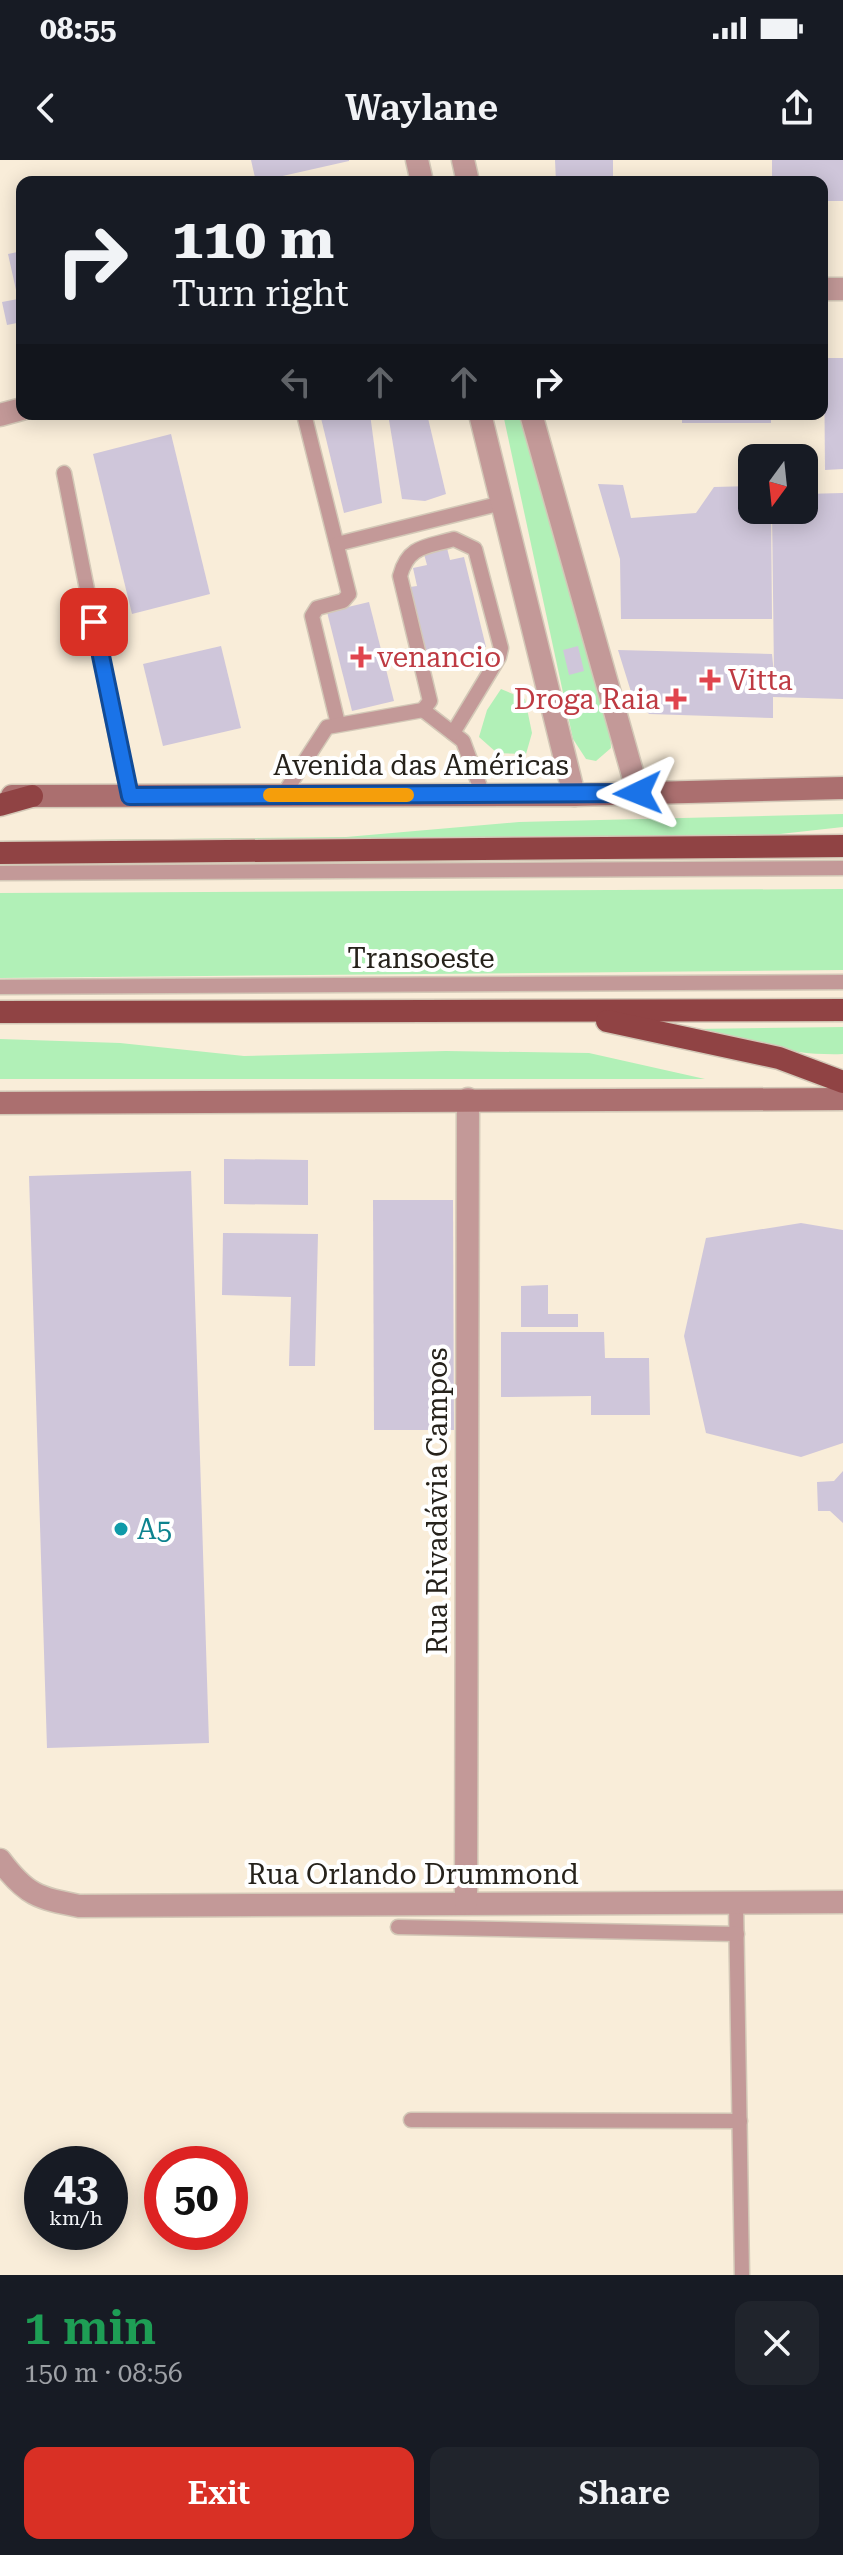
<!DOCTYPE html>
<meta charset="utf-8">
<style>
body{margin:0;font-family:"Roboto Serif",serif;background:#20242c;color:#f1f3f6;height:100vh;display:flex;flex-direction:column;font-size:30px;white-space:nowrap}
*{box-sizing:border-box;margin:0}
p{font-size:26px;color:#9ea1a6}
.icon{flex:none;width:44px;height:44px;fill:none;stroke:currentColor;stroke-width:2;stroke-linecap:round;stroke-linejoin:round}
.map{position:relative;height:2115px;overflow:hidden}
.side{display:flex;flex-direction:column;background:#171b24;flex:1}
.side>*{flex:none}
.banner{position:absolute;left:16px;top:16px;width:812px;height:244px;border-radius:16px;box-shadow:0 4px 20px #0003;background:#171b24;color:#f1f3f6;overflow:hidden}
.needle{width:52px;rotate:195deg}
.buttons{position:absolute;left:738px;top:284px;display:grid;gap:16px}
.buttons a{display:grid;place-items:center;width:80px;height:80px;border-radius:16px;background:#171b24;box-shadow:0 4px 20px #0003;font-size:40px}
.speed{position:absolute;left:24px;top:1986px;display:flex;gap:16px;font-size:40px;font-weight:700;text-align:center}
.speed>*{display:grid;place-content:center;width:104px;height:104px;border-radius:50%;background:#171b24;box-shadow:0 4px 20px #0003;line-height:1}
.speed small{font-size:20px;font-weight:400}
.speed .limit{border:12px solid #d22;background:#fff;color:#111}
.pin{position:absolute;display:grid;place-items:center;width:68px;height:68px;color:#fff;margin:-34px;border-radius:16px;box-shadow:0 4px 12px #0006}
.me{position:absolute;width:88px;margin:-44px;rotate:268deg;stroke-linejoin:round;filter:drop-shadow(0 0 6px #0008)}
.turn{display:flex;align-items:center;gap:28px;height:168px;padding:0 24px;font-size:36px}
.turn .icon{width:104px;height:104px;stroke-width:2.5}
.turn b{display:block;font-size:56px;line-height:68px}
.lanes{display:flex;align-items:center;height:76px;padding:0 24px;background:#0003;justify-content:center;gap:40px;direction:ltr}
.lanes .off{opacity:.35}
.round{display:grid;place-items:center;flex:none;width:84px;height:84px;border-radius:16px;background:#20242c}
.headline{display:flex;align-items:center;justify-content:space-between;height:136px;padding:0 24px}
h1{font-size:48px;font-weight:600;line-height:60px;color:#1e9e55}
.primary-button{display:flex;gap:16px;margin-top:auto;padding:16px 24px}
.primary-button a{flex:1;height:92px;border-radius:16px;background:#d93025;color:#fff;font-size:32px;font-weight:600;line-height:92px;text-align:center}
.primary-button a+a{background:#20242c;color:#f1f3f6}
.status{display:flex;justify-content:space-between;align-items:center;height:56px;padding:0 40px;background:#171b24;direction:ltr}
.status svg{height:22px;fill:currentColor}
header{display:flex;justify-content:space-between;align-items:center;height:104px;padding:0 24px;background:#171b24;font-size:36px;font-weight:600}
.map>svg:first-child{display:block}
.green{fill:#b1f0b7}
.building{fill:#cfc6da}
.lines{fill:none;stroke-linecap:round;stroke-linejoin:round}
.service-casing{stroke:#d3c8b7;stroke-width:17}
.minor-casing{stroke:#d3c8b7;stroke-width:25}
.tertiary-casing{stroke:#d3c8b7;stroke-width:25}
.secondary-casing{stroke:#d3c8b7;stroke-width:25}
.trunk-casing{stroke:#d3c8b7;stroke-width:25}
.service{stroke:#c39998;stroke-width:14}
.minor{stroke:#c39998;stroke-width:22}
.tertiary{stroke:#c39998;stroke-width:22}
.secondary{stroke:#ab6f6f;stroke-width:22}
.trunk{stroke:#904344;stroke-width:22}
.route-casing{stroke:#114b97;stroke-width:20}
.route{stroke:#1a73e8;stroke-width:14}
.slow{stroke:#f59e0b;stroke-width:14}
.health-dot{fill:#e0444e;stroke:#fff;stroke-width:3}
.culture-dot{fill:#0f9aa8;stroke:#fff;stroke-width:3}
.labels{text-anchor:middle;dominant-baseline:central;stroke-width:8;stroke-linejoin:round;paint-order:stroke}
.health-label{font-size:28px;fill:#be3a42;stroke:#fff;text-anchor:start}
.street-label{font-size:28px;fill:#26221b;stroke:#fff}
.culture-label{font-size:28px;fill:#0d838f;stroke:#fff;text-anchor:start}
</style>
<div class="status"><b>08:55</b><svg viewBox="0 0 49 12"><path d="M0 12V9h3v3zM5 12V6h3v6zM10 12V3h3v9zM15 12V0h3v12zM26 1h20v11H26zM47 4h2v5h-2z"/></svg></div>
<header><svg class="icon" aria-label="back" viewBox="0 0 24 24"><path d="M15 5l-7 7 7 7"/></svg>Waylane<svg class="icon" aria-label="share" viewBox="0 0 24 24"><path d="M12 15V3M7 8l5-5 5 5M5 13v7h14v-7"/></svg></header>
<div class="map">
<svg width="843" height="2115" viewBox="0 0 843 2115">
<rect width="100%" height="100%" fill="#f9edd9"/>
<!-- green -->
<g class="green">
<polygon points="503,254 523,254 610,572 611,588 596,601 586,599 573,579"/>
<polygon points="501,529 525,539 532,573 526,594 497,593 479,577 487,550"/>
<polygon points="843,654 843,667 745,678 0,688 0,681 346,677 519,662"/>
<polygon points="843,729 843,810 0,818 0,733"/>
<path d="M843 867V894C791 896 743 881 693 869Z"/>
<polygon points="0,879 120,883 244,896 446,891 589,893 705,919 0,919"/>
</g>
<!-- building -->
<g class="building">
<polygon points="251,0 349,0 349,1 256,22"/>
<polygon points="555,0 613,0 613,22 556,22"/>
<polygon points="772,0 843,0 843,41 822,41 822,22 772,22"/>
<polygon points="22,91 22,162 7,165 2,142 18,139 8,94"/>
<polygon points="824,198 843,198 843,309 825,310"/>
<polygon points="320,254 370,254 382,343 344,353"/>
<polygon points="388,254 427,254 446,334 425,341 402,339"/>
<rect x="682" y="254" width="89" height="9"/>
<polygon points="171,274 210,434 132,454 93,294"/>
<polygon points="598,324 623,325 631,358 696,353 714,327 752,326 752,350 771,350 772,459 621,459 620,399"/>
<polygon points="843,333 843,539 773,537 773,558 649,554 632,535 618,490 772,494 774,514 772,350 804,350 804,334"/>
<polygon points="447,388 450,400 464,397 486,487 428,500 410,427 417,426 413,408 427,405 424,394"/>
<polygon points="369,442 394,541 352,551 327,452"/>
<polygon points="221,486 241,568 163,586 143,504"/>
<polygon points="578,486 584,511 569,515 563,490"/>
<polygon points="224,999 308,1000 308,1045 224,1044"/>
<polygon points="191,1011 209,1583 47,1588 29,1016"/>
<polygon points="373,1040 453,1040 454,1270 374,1270"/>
<polygon points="801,1063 843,1070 843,1283 801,1297 706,1273 684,1176 706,1078"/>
<polygon points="223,1073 318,1074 315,1206 289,1206 291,1137 222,1135"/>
<polygon points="548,1125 548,1154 578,1154 578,1167 521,1167 521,1126"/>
<polygon points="501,1172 604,1172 605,1198 649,1198 650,1255 591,1255 591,1236 501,1237"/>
<polygon points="843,1311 843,1363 830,1351 818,1351 817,1322 834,1321"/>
</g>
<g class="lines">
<!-- service casing -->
<g class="service-casing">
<g id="service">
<polyline points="304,254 349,434 343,441 317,448 312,456 338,564"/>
<polyline points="64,313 123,611 130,636"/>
<polyline points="337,384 502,343"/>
<polyline points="423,550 463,581 483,635"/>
<path d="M283 635 327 567 423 550 430 541 400 416C408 385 427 387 454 379L475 389 501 488 499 497 453 573"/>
<polyline points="0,713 843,708"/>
<polyline points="0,827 843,822"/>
<polyline points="736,1743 742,2115"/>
<polyline points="398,1767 737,1774"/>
<polyline points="411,1960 740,1961"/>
</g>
</g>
<!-- minor casing -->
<g class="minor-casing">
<g id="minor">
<polyline points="822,129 843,129"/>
<polyline points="0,255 22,249"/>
<path d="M0 1700C26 1735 38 1738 79 1746L843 1742"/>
<polyline points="466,1743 468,939"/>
</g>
</g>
<!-- tertiary casing -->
<g class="tertiary-casing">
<g id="tertiary">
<polyline points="417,0 422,22"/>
<polyline points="463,0 468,22"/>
<polyline points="480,254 574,635"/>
<polyline points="531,254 638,633"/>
</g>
</g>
<!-- secondary casing -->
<g class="secondary-casing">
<g id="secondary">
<polyline points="12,636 574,635 843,628"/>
<polyline points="0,943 843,939"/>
</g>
</g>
<!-- trunk casing -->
<g class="trunk-casing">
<g id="trunk">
<polyline points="0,645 32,636"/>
<polyline points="0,693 843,686"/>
<polyline points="0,852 843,850"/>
<polyline points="607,861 779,898 843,922"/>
</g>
</g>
<!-- service -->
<use href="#service" class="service"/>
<!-- minor -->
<use href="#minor" class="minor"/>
<!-- tertiary -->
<use href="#tertiary" class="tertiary"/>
<!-- secondary -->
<use href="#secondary" class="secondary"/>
<!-- trunk -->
<use href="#trunk" class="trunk"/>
</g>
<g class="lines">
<!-- route casing -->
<g class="route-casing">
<polyline id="route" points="94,462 130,636 638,633"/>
</g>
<!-- route -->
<use href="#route" class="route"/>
<!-- slow -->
<polyline class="slow" points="270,635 407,635"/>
</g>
<!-- markers -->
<g class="health-dot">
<path d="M357 485h8v8h8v8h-8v8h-8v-8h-8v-8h8z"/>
<path d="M706 508h8v8h8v8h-8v8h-8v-8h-8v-8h8z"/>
<path d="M672 527h8v8h8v8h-8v8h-8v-8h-8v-8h8z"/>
</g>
<circle class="culture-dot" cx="121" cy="1369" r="8"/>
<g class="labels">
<!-- health labels -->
<g class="health-label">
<text x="377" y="497">venancio</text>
<text x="728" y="520">Vitta</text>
<text x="660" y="539" text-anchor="end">Droga Raia</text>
</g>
<!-- street labels -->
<g class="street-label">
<text x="421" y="605">Avenida das Américas</text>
<text x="421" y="798">Transoeste</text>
<text transform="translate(437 1341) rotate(-90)">Rua Rivadávia Campos</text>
<text x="413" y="1714">Rua Orlando Drummond</text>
</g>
<!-- culture labels -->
<g class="culture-label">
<text x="137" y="1369">A5</text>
</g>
</g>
</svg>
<div class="buttons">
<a><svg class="needle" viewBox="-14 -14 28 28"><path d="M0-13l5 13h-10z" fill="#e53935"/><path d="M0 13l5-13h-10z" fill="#9ea1a6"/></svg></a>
</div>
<div class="speed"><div>43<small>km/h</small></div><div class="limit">50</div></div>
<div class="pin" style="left:94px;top:462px;background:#d93025"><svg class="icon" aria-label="arrive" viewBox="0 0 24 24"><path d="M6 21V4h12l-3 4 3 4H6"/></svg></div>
<svg class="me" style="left:638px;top:633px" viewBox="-20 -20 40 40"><path d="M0-17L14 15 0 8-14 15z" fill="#1a73e8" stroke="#fff" stroke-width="4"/></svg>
<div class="banner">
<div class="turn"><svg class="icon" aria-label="right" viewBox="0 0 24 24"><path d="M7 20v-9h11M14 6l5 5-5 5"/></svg><div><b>110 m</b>Turn right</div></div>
<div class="lanes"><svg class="icon off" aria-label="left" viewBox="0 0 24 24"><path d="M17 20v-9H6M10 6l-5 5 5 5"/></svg><svg class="icon off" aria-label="ahead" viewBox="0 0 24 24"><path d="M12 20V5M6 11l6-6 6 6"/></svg><svg class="icon off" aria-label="ahead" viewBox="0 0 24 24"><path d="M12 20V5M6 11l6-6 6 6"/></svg><svg class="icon" aria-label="right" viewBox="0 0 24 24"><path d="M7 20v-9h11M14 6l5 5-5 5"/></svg></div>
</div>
</div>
<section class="side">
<div class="headline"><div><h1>1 min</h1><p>150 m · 08:56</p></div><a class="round"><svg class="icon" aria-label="close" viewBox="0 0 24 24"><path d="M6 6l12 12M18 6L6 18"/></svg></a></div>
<div class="primary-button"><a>Exit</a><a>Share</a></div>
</section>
